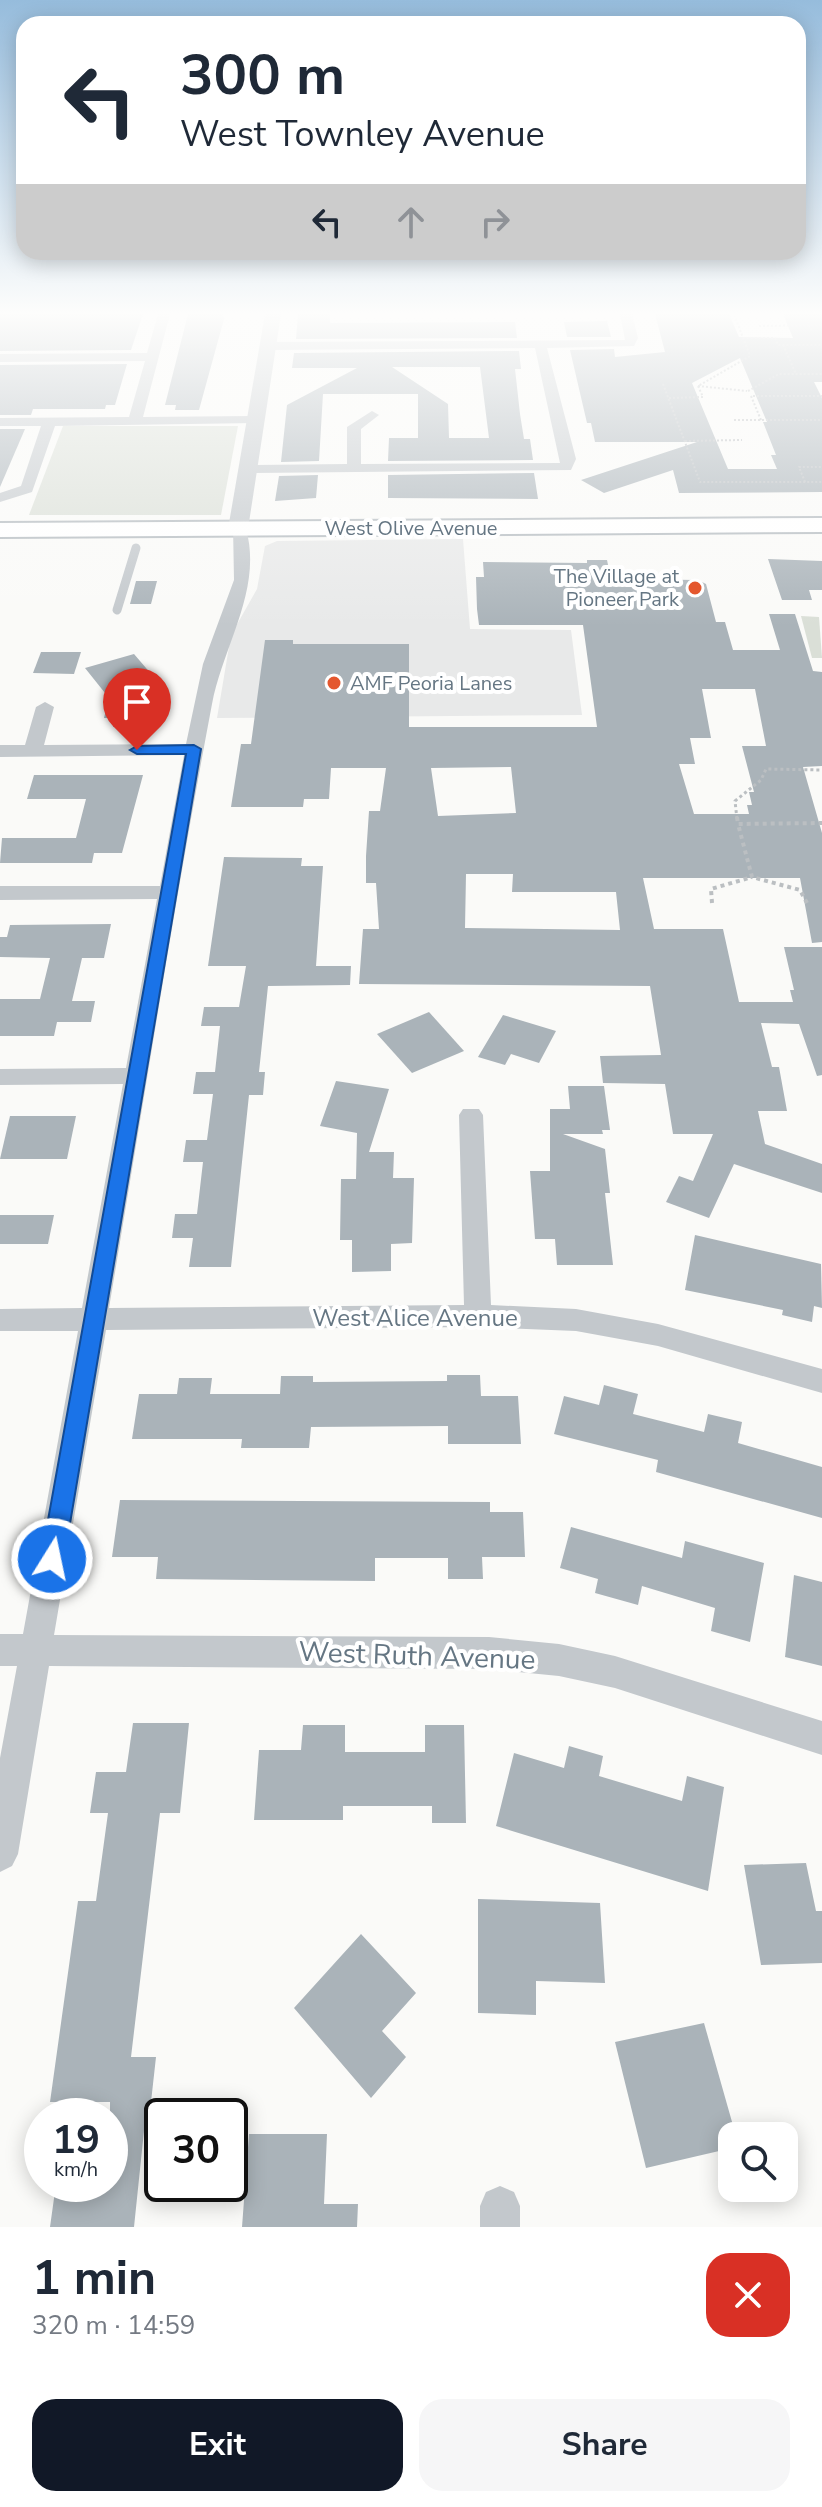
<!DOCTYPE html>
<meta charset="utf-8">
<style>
body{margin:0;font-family:"Nunito Sans",sans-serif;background:#f6f6f7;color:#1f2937;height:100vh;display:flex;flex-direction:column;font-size:30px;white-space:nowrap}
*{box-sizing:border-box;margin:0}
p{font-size:26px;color:#747a83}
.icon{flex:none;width:44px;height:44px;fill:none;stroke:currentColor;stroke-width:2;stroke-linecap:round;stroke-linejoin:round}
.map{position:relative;height:2227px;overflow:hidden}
.details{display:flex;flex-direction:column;background:#fff;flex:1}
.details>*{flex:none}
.hud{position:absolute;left:16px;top:16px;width:790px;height:244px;border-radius:24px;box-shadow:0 4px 20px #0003;background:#fff;color:#1f2937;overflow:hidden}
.controls{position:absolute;left:718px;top:2122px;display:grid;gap:16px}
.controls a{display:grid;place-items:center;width:80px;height:80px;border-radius:16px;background:#fff;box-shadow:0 4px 20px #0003;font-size:40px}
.speed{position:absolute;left:24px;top:2098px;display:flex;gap:16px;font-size:40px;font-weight:700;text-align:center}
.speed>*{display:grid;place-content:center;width:104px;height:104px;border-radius:50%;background:#fff;box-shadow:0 4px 20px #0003;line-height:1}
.speed small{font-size:20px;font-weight:400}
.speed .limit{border:4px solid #111;border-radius:12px;background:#fff;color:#111}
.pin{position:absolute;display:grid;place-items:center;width:68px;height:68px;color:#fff;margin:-82px -34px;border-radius:50% 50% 50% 0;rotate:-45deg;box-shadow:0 0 8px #0007}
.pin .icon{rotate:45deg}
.me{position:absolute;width:88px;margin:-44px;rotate:10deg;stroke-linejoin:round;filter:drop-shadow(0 0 6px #0008)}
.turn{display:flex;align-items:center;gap:28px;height:168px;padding:0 32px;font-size:36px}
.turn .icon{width:104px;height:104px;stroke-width:2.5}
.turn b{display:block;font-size:56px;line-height:68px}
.lanes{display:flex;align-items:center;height:76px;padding:0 32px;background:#0003;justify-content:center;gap:40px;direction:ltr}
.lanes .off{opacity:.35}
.round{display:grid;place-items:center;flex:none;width:84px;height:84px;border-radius:24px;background:#f6f6f7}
.headline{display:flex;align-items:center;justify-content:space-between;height:136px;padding:0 32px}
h1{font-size:48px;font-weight:700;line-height:60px}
.action{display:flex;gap:16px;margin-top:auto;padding:16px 32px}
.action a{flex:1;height:92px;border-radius:24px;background:#111827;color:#fff;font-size:32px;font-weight:700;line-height:92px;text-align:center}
.action a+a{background:#f6f6f7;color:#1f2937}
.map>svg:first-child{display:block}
.built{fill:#e8e9e9}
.green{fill:#dadfd7}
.building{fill:#aab3b9;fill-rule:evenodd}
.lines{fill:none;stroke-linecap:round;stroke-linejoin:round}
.secondary-casing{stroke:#b3babf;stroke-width:4}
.path-far2{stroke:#bbbfc2;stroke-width:2;stroke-dasharray:2 2;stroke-linecap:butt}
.path-far1{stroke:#bbbfc2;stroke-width:3;stroke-dasharray:3 3;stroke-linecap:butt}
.path{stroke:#bbbfc2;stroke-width:4;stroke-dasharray:4 4;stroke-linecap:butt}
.service{stroke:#c3c8cc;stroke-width:9}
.minor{fill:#c3c8cc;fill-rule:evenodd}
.tertiary{fill:#c3c8cc;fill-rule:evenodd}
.secondary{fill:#fff;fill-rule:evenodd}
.route{fill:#1a73e8;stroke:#114b97;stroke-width:2}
.poi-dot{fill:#e4572e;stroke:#fff;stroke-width:3}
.labels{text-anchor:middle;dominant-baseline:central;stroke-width:8;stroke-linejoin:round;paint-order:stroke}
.far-street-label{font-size:20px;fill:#657683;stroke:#fff}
.far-poi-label{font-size:20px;fill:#657683;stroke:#fff;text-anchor:end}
.street-label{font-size:24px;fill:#657683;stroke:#fff}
.near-street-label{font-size:28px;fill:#657683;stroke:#fff}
</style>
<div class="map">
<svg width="822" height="2227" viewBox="0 0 822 2227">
<rect width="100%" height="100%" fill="#fafaf8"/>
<!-- built -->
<polygon class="built" points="463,539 470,629 571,630 582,715 217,718 231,635 257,589 265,546 277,541"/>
<!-- green -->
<g class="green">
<polygon points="63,426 238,426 221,515 29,515"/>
<polygon points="801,616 819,617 822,658 812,658"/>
</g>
<!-- building -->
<g class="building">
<polygon points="0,314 143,314 131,350 0,351"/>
<polygon points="188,314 223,314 224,319 199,410 175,410 176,405 165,405"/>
<polygon points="298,314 330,314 330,323 515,322 517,338 296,339"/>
<path d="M655 314H729L739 337 793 338 783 314H822V382H814L822 398V492L679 493 673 470 604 493 581 480 697 442H595L591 423H587L570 350 614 349 615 357 665 352ZM740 358 767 422H763L776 455H771L777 469H728L692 383Z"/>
<polygon points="607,321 611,337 567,337 564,322"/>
<path d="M519 351 521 369H515L520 414 524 439H530L533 460 388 461 389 438H418V394H323L319 461 281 462 287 405 357 368H292L294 353ZM392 367H480L489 438H449L448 404Z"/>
<polygon points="127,364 115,405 106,405 105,409 33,409 31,415 0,415 0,365"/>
<polygon points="0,429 25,429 0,487"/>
<polygon points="534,473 538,499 388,498 388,475"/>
<polygon points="318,475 316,498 275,501 279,476"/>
<polygon points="768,559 822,561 822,590 809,590 812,600 782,600"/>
<path d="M587 560H607L611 579 698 580 706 584 716 622H725L733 650H780L769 614H795L813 671 822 672V766L803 767 822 833V942L812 943 800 878H643L654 929H723L739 1002H793L790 990H794L784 947H822V1075L817 1076 799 1024 761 1023 772 1067H779L787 1111H758L765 1144 822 1164V1193L734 1164 709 1218 666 1202 679 1176 693 1181 713 1134H673L665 1084 603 1083 600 1056 661 1055 650 986 359 984 363 929H379L376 883H366V856L369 811H380L386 768H331L329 799H304L303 807H231L241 744H251L265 640H293V644H409V727H597L583 625H479L477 609 476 577H484L483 562 587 563ZM702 689H755L766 746H742L754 792H749L752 805H747L749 814H694L679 764H695L690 738H711ZM511 767 516 813 438 816 431 768ZM466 874H513L512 892H616L620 930 465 928Z"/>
<polygon points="136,581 157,581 151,604 130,604"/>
<polygon points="41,652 81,652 74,674 33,673"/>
<polygon points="134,654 158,682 148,727 113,727 115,718 104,718 109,698 85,668"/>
<polygon points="34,775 143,775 122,853 94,853 92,863 0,863 2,838 76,838 86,799 27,799"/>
<polygon points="224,857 302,858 301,866 323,866 316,966 351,966 350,985 268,986 259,1072 265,1072 263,1095 249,1095 231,1267 189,1267 193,1238 172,1238 175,1214 197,1214 203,1162 183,1162 186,1140 207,1140 213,1094 193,1094 196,1072 215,1072 220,1026 201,1026 204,1007 239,1007 246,966 208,966"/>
<polygon points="111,924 104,958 82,958 72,1001 95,1001 91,1022 57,1022 54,1036 0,1036 0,999 40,999 50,958 0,957 0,937 7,937 10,925"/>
<polygon points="429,1012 464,1051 412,1073 377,1034"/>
<polygon points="503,1015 556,1031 539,1063 511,1054 505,1065 478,1057"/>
<polygon points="336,1081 389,1089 369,1152 394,1152 393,1178 414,1178 412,1243 391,1244 391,1271 352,1272 352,1240 340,1240 341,1179 356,1179 357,1133 320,1126"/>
<polygon points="568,1086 604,1086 610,1130 602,1130 603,1134 563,1134 605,1149 610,1193 605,1193 613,1265 557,1265 555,1239 535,1239 530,1171 550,1171 550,1109 570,1109"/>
<polygon points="10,1116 76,1116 67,1159 0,1159"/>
<polygon points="0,1215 54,1215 48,1244 0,1244"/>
<polygon points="695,1235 821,1264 822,1308 814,1306 812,1322 782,1315 783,1310 685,1290"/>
<polygon points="447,1375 480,1375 481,1396 518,1396 521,1444 448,1444 448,1426 311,1427 309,1448 241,1448 242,1439 132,1439 139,1394 177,1394 179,1378 212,1378 210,1394 280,1394 281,1376 313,1376 313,1382 447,1381"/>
<polygon points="604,1385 638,1394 633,1414 704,1432 708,1414 742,1422 738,1443 822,1467 822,1518 656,1472 658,1460 554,1434 564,1396 599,1405"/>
<polygon points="120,1500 490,1502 490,1512 523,1512 525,1557 482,1557 483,1579 448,1579 448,1558 375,1558 375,1581 156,1579 158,1557 112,1557"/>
<polygon points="571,1527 682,1558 685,1541 764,1563 750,1642 711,1631 715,1608 642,1586 638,1605 595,1593 598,1579 560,1568"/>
<polygon points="794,1575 822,1582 822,1666 785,1657"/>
<polygon points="133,1723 189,1723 180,1813 160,1813 131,2057 156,2057 151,2102 147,2102 134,2227 50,2227 56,2184 110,2184 110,2102 50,2102 78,1901 96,1901 108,1813 90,1813 96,1772 126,1772"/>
<polygon points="303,1725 345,1725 345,1752 425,1752 425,1725 464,1725 466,1823 432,1823 432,1806 343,1806 343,1820 254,1820 259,1750 301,1750"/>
<polygon points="569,1746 603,1756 599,1776 682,1801 687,1776 724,1787 708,1891 496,1826 514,1753 564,1768"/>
<polygon points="806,1863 816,1911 822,1911 822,1963 761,1965 744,1865"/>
<polygon points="478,1899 600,1903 605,1983 536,1981 536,2015 478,2013"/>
<polygon points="361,1934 416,1993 382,2031 406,2057 371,2098 294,2008"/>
<polygon points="704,2023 736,2136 732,2136 732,2148 646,2168 615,2042"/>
<polygon points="249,2134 327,2134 324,2204 358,2204 357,2227 242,2227"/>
</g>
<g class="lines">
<!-- secondary casing -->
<g class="secondary-casing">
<polygon id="secondary" points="822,518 822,532 0,537 0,523"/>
</g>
<!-- path-far2 -->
<g class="path-far2">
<polyline points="804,314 812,331"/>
<polyline points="759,326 822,325"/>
<polyline points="743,338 775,338 778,345 822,345"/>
<polyline points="783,345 796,374"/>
<polyline points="663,384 700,482 822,482"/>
<polyline points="698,386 747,391"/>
<polyline points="748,391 779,374 822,374"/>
<polyline points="669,398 703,397 698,386 750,356 734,314"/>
<polyline points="734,420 822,420"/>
<polyline points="761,420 751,396 822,396"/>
<polyline points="685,441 742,440"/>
<polyline points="805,482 799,467 822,467"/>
</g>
<!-- path-far1 -->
<polyline class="path-far1" points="737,819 735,801 761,780 766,769 822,770"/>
<!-- path -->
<g class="path">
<polyline points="737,817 738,824"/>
<polyline points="712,903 711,889 752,877"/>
<polyline points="807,903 800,890 752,877 738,824 822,823"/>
</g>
<!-- service -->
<polyline class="service" points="117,610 136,548"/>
<!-- minor -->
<g class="minor">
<polygon points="158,314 170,314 143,417 253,416 258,417 258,423 55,426 32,492 0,502 0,493 21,486 41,426 0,426 0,418 129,417 145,361 0,362 0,354 147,353"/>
<polygon points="620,314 632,314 638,338 634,346 547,348 576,459 571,470 246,473 239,469 246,465 347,464 347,427 372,411 379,415 361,429 361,464 560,463 535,348 266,350 260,346 266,342 625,340"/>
<path d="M233 526 246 529C263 589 223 646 212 704 174 905 143 1106 109 1308L464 1305 459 1115 463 1109H479L483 1115 491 1305 576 1309 658 1324 822 1369V1393L658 1346 576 1331 478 1327 106 1330 54 1635 489 1637 559 1644 615 1656 822 1721V1755L615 1688 559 1676 489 1669 49 1666 18 1854 12 1866 0 1872V1758L17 1666H0V1634H23L78 1331H0V1309L82 1308 123 1084 0 1085V1069L126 1068 157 899 0 900V886H160L184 755 0 757V745H25L36 707 45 702 54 707 44 745 186 744 203 664 234 580Z"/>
<polygon points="500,2186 514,2192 520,2206 520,2227 480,2227 480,2206 486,2192"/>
</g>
<!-- tertiary -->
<polygon class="tertiary" points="265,314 281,314 248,529 238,535 228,529"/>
<!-- secondary -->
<use href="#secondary" class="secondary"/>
</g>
<!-- sky -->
<linearGradient id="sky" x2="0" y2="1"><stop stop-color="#96bcdc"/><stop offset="0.5" stop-color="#fdfdfc"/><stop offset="1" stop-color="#fdfdfc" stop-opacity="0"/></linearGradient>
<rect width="822" height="626" fill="url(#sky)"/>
<!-- route -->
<polygon class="route" points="194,745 201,749 64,1559 61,1567 52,1570 44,1567 41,1559 186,754 137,754 130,750 137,746"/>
<!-- markers -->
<g class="poi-dot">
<circle cx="695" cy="588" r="8"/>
<circle cx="334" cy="683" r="8"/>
</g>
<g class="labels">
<!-- far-street labels -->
<g class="far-street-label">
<text x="411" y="528">West Olive Avenue</text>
</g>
<!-- far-poi labels -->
<g class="far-poi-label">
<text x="679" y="576">The Village at<tspan x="679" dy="23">Pioneer Park</tspan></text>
<text x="350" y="683" text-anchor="start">AMF Peoria Lanes</text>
</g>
<!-- street labels -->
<g class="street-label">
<text x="415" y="1318">West Alice Avenue</text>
</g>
<!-- near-street labels -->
<g class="near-street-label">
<text transform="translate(417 1656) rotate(2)">West Ruth Avenue</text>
</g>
</g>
</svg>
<div class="controls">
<a><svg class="icon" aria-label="search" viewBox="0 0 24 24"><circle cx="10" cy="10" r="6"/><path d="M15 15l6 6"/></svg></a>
</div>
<div class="speed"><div>19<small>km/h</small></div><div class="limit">30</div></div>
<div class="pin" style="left:137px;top:750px;background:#d93025"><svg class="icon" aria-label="arrive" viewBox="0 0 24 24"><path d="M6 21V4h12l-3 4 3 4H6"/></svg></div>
<svg class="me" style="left:52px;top:1559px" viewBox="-20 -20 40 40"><circle r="17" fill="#1a73e8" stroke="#fff" stroke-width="3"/><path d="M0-11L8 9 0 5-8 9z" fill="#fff"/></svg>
<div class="hud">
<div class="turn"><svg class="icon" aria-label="left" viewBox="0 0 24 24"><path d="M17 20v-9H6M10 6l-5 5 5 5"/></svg><div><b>300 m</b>West Townley Avenue</div></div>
<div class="lanes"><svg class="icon" aria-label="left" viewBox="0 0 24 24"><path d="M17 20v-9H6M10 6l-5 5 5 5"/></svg><svg class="icon off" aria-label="ahead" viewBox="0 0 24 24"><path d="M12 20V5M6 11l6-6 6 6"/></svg><svg class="icon off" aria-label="right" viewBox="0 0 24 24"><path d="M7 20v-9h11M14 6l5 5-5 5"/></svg></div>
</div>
</div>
<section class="details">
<div class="headline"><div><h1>1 min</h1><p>320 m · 14:59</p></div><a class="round" style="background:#d93025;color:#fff"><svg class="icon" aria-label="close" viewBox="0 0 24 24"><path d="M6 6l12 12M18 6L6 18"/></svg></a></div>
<div class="action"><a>Exit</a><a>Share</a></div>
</section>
